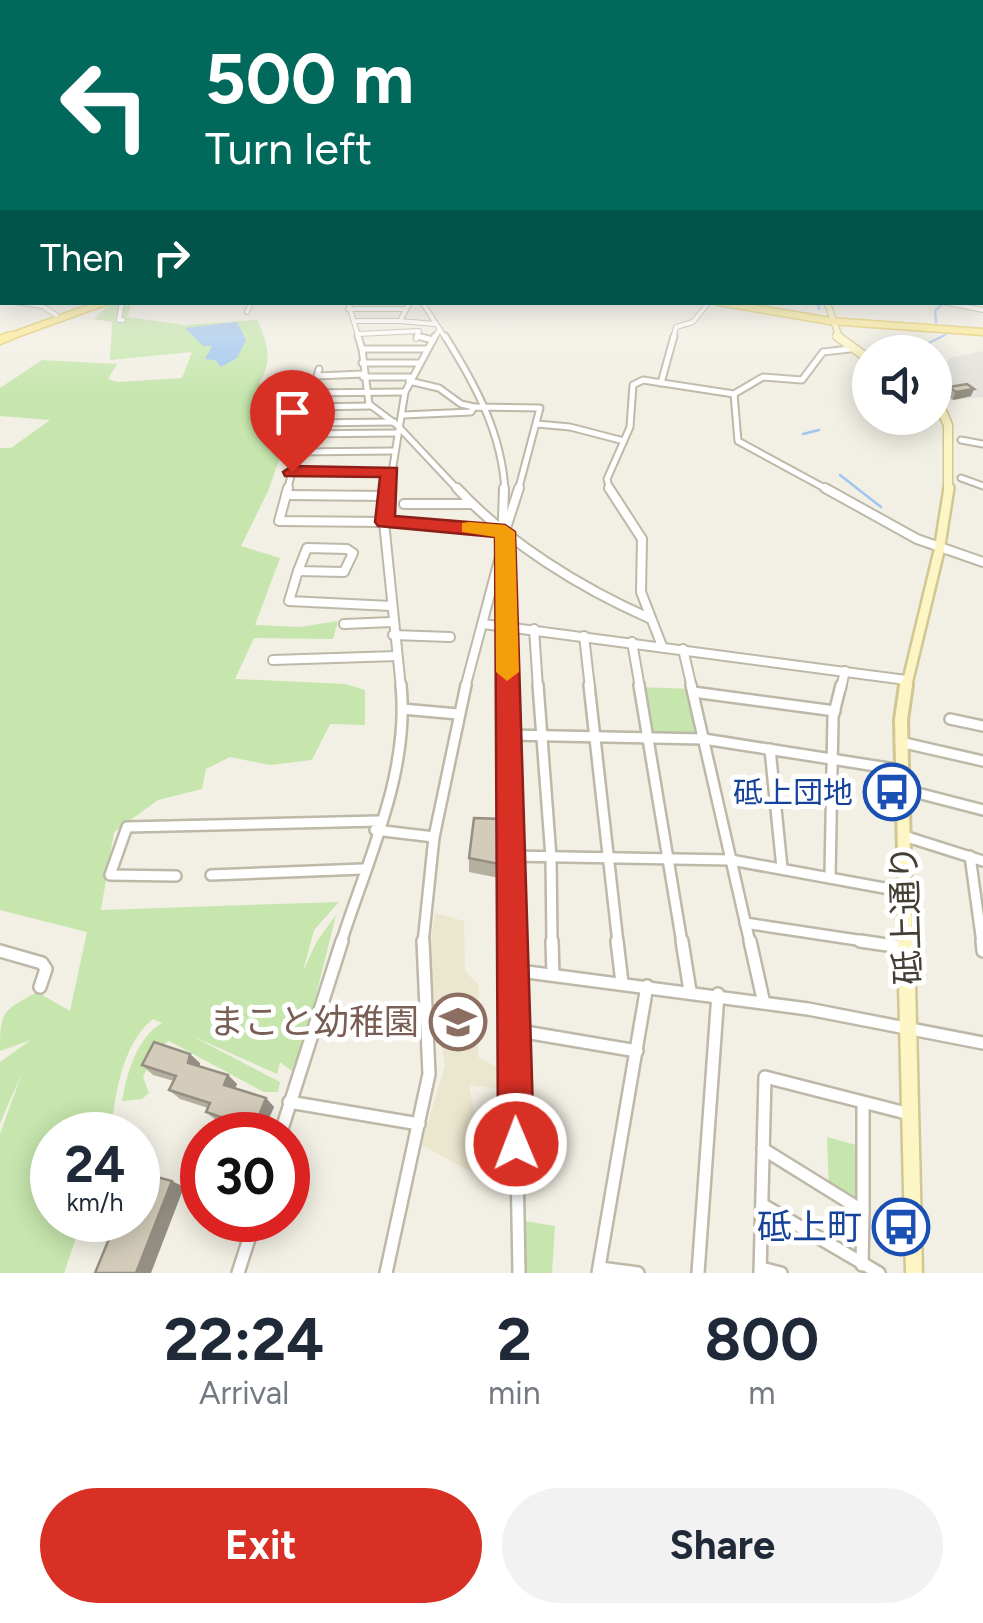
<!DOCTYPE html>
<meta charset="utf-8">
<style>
body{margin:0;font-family:Figtree,"Noto Sans JP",sans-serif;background:#f2f2f3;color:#1f2937;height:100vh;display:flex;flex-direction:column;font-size:38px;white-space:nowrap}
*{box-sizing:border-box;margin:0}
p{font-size:32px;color:#747a83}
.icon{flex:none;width:55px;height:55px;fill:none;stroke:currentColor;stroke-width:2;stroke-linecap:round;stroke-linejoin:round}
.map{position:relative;height:1273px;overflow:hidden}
.details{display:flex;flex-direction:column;background:#fff;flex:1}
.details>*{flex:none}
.banner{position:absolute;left:0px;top:0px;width:985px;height:305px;box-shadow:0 5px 25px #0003;background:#00695c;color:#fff;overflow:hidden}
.controls{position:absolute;left:852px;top:335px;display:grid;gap:20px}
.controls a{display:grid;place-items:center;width:100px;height:100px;border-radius:50%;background:#fff;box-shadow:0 5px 25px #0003;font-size:50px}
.speed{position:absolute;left:30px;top:1112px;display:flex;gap:20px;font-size:50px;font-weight:700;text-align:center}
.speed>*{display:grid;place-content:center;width:130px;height:130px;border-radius:50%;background:#fff;box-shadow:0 5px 25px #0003;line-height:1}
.speed small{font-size:25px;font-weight:400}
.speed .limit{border:15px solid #d22;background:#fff;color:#111}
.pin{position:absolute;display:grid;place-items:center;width:85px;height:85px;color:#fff;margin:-102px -42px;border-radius:50% 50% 50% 0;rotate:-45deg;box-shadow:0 0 10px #0007}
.pin .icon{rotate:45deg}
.me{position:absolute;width:110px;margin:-55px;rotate:359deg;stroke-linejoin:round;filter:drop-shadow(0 0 8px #0008)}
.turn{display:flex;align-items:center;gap:35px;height:210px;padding:0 40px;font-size:45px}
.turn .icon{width:130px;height:130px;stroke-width:2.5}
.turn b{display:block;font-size:70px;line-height:85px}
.then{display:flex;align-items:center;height:95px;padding:0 40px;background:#0003;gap:20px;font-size:38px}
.eta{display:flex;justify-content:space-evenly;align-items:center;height:170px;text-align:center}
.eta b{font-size:60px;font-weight:700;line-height:70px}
.action{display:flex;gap:20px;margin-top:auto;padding:20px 40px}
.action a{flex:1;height:115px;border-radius:60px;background:#d93025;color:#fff;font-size:40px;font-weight:700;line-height:115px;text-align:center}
.action a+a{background:#f2f2f3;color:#1f2937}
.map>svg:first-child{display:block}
.education{fill:#ebe6ce}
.green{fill:#c6e6ad}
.parking{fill:#e2e1dc}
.water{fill:#a1c6ee}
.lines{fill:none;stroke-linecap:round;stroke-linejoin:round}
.stream{stroke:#a1c6ee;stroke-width:2.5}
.street-far4-casing{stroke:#bdb8a7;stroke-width:6}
.street-far3-casing{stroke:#bdb8a7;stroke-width:9}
.street-far2-casing{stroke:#bdb8a7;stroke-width:12}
.street-far1-casing{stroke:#bdb8a7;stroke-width:14}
.street-casing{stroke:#bdb8a7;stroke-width:16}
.secondary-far4-casing{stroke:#d1c795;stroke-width:8}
.secondary-far3-casing{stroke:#d1c795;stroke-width:11}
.secondary-far2-casing{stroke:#d1c795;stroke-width:14}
.secondary-far1-casing{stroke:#d1c795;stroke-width:18}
.secondary-casing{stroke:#d1c795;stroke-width:21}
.primary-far1-casing{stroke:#e0c863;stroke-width:9}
.primary-casing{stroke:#e0c863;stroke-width:11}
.street-far4{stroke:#fff;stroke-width:4}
.street-far3{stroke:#fff;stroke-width:5}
.street-far2{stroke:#fff;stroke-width:8}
.street-far1{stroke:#fff;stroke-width:9}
.street{stroke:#fff;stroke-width:11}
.secondary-far4{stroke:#fdf5c3;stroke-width:5}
.secondary-far3{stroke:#fdf5c3;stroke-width:8}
.secondary-far2{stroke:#fdf5c3;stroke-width:9}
.secondary-far1{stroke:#fdf5c3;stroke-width:12}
.secondary{stroke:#fdf5c3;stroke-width:16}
.primary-far1{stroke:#fce993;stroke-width:6}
.primary{stroke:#fce993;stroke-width:8}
.wall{fill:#b5afa0}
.shaded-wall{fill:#948f82}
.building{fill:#d3ccba;stroke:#948f82;stroke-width:2.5}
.route{fill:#d93025;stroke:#8d1f18;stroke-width:2.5}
.slow{fill:#f59e0b}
.labels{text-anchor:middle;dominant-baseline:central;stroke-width:10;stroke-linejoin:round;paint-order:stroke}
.transit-label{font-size:30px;fill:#164399;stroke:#fff;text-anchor:end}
.near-street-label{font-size:35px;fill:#443f34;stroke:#fff}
.near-education-label{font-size:35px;fill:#785e54;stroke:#fff;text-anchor:end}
.near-transit-label{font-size:35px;fill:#164399;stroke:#fff;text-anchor:end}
</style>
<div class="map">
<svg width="983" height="1273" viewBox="0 0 983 1273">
<rect width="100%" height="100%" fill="#f2efe4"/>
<!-- education -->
<polygon class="education" points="435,913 464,921 465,971 479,986 478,1057 504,1071 500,1089 469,1085 475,1115 503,1128 510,1192 421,1145 445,1066 428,960"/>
<!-- green -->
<g class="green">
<path d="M111 303H131L128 317 184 325 257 320C268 342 273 362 259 383L290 394 299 404 268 491 241 546 280 558 255 625 300 627 338 621 333 639 254 638 235 679 346 684 365 690V725L330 724 312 760 270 765 230 757 206 769 202 789 158 800 114 832 101 910 339 902 314 930 303 971 317 941 336 915 299 1063 292 1071 280 1062 277 1074 192 1036 280 1082 278 1092H264L169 1041 157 1049 143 1077 149 1093 142 1099 122 1101C127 1073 137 1037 162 1023L153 1019C122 1043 114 1098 111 1135H52V1220H82L64 1273H0V1134L22 1073 0 1123V1062L31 1040 0 1051C0 1010 3 1011 37 992L70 1011 87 932 0 910V448H11L50 420 0 416V388L42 360 117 364 108 379 117 382 182 378 192 352 110 360 112 322 94 319Z"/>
<polygon points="639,687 692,689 704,739 648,737"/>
<polygon points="827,1137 863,1147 863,1199 854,1205 829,1189"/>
<polygon points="518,1220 555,1226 552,1273 519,1273"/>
</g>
<!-- parking -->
<polygon class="parking" points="983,351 983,397 945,401 935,391 935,367 942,370 950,358"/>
<!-- water -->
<polygon class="water" points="237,322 246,340 237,358 221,367 215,360 205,359 212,346 203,346 185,328"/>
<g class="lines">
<!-- stream -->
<g class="stream">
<polyline points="818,302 819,309"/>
<polyline points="936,322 935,311 943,303"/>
<polyline points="910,352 945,335"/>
<polyline points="803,434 819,430"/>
<polyline points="840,475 881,507"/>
</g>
<!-- street-far4 casing -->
<g class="street-far4-casing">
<g id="street-far4">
<polyline points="16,302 42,306 56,315"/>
<polyline points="122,302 119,320 123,320"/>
<polyline points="348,302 359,339"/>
<polyline points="422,302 446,339"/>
<polyline points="943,302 983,310"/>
<polyline points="348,309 406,309"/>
<polyline points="247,312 251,302"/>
<polyline points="356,321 400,321 410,302"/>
<polyline points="400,321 435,324"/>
<polyline points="358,334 419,331 416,339"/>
<polyline points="434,339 440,329"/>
<polyline points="673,339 676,327 693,322 709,302"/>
</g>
</g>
<!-- street-far3 casing -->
<g class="street-far3-casing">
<g id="street-far3">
<polyline points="358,336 362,349"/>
<polyline points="417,336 433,340"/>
<path d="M445 336C475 384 502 433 505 491"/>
<polyline points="427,349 362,349 369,404 397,425 459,491"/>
<polyline points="362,363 419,363"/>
<polyline points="319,369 317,376 363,374"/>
<polyline points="363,377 410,377"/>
<polyline points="409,381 439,388 461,404 474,407"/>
<polyline points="661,383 674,336"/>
<polyline points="301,393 405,392"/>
<polyline points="734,394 738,441 830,491"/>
<polyline points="371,406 308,407 303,423 394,422"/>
<polyline points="403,415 471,412 474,407 540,408 518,491"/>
<polyline points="537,424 570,427 624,441"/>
<polyline points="961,440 983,444"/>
<polyline points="394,451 294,452 299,434 396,433"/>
<polyline points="961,478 983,486"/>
<polyline points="287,491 292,472 390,472"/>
<polyline points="389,491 405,392 435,336"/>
<polyline points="610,491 607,479 630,427 633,385 643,380 734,394 763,377 802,380 823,352 850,349"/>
</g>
</g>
<!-- street-far2 casing -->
<g class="street-far2-casing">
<g id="street-far2">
<polyline points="288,488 279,521 384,522 401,688"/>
<polyline points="389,488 384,522 500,531"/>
<path d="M457 488C508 543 581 588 649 618"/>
<polyline points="504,488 502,549 506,559 508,688"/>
<polyline points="609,488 642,539 641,592 662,646"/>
<polyline points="825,488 917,539 983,562"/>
<polyline points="286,495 386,496"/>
<polyline points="404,504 472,504"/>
<polyline points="505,531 519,488"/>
<polygon points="307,548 347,549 353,553 344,572 298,571"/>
<polyline points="298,571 289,601 391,606"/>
<polyline points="344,624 392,622"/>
<polyline points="483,624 906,680"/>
<polyline points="534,629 538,688"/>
<polyline points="393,635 450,637"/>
<polyline points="584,636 590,688"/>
<polyline points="632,642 640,688"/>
<polyline points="683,649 692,688"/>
<polyline points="273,660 397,656"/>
<polyline points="465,688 502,549"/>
<polyline points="841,688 845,671"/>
</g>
</g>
<!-- street-far1 casing -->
<g class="street-far1-casing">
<g id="street-far1">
<polyline points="508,685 513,943"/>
<polyline points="538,685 551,857 552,943"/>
<polyline points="589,685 618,943"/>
<polyline points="639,685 682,943"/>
<polyline points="691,685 750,943"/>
<polyline points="693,692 835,711"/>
<polyline points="402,709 458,714"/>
<polyline points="950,719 983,726"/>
<polyline points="508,735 704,739 901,770"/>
<polyline points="900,742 983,761"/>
<polyline points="770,749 782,868"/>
<polyline points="902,789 983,810"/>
<polyline points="375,830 434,837"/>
<polyline points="904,836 983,861"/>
<polyline points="510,856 731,860 906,892"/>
<polyline points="970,856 982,943"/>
<polyline points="211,875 363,869"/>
<polyline points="176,876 110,875 127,827 378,821"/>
<polyline points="830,876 833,717 841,685"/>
<polyline points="745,923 877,943"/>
<path d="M341 943C367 861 410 773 401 685"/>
<polyline points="423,943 434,837 466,685"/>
</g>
</g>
<!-- street casing -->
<g class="street-casing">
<g id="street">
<polyline points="513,941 519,1273"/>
<polyline points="552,941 553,975"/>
<polyline points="617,941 622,983"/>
<polyline points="682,941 690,991"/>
<polyline points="750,941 763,999"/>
<polyline points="860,941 908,948"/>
<polyline points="982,941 983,951"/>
<polyline points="0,951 42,963 46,969 40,987"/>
<polyline points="512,970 808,1009 983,1043"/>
<polyline points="513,1030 637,1051"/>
<polyline points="289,1102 419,1124"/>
<polyline points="280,1135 342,941"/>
<polyline points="763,1149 863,1211 863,1103"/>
<polyline points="763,1205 879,1273"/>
<polyline points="862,1265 863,1211"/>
<polyline points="600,1268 638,1273"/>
<polyline points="761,1268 781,1273"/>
<polyline points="238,1273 255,1220"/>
<polyline points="386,1273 429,1074 423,941"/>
<polyline points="598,1273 647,986"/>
<polyline points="698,1273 718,994"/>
<polyline points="760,1273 765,1077 910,1114"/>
</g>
</g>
<!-- secondary-far4 casing -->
<g class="secondary-far4-casing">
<g id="secondary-far4">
<polyline points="0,246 2,253"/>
<polyline points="0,268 2,261"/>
<polyline points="827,302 840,339"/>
</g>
</g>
<!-- secondary-far3 casing -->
<g class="secondary-far3-casing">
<g id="secondary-far3">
<polyline points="837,336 870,360"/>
<polyline points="935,395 948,425 948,491"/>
</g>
</g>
<!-- secondary-far2 casing -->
<g class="secondary-far2-casing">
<polyline id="secondary-far2" points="906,688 939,551 949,488"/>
</g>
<!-- secondary-far1 casing -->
<g class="secondary-far1-casing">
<polyline id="secondary-far1" points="906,943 901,720 906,685"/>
</g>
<!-- secondary casing -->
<g class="secondary-casing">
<polyline id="secondary" points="906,941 914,1273"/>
</g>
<!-- primary-far1 casing -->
<g class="primary-far1-casing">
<g id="primary-far1">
<polyline points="719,302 830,321 983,332"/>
<polyline points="3,339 105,302"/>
</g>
</g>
<!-- primary casing -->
<g class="primary-casing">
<polyline id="primary" points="0,340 10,336"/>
</g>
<!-- street-far4 -->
<use href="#street-far4" class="street-far4"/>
<!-- street-far3 -->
<use href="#street-far3" class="street-far3"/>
<!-- street-far2 -->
<use href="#street-far2" class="street-far2"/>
<!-- street-far1 -->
<use href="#street-far1" class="street-far1"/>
<!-- street -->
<use href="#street" class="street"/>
<!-- secondary-far4 -->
<use href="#secondary-far4" class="secondary-far4"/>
<!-- secondary-far3 -->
<use href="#secondary-far3" class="secondary-far3"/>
<!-- secondary-far2 -->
<use href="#secondary-far2" class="secondary-far2"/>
<!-- secondary-far1 -->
<use href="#secondary-far1" class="secondary-far1"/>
<!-- secondary -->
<use href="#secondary" class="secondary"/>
<!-- primary-far1 -->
<use href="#primary-far1" class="primary-far1"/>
<!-- primary -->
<use href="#primary" class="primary"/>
</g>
<!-- wall -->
<g class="wall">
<polygon points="949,387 971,396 953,400 945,394"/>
<polygon points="503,819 504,879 469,872 469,858"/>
<polygon points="200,1063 200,1066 228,1075 237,1084 235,1088 266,1098 274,1107 262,1135 216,1120 206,1112 208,1108 180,1099 169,1090 174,1081 153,1075 142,1065"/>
</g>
<!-- shaded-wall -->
<g class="shaded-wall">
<polygon points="974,389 971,396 953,400 956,392"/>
<polygon points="190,1054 200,1063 199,1072 188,1063"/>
<polygon points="228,1075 237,1084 233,1094 224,1085"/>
<polygon points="266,1098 274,1107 261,1135 254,1128"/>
<polygon points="172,1181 184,1187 151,1273 136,1273"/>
</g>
<!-- building -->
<g class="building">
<polygon points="967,384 974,389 956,392 949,387"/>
<polygon points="474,818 503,819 504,865 469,858"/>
<polygon points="154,1042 190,1054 188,1063 228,1075 224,1085 266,1098 254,1128 206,1112 210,1103 169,1090 176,1076 142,1065"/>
<polygon points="138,1172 172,1181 136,1273 95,1273 111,1234 84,1228 88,1220 138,1220"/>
</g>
<!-- sky -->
<linearGradient id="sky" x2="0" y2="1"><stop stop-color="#8bbbea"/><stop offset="0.55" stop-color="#f9f8f3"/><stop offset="1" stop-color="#f9f8f3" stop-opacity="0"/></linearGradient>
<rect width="983" height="398" fill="url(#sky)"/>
<!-- route -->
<polygon class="route" points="292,466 397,468 395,516 505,525 515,532 534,1144 529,1157 516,1162 503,1157 498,1144 495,537 378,526 375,522 380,477 285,476 283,472"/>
<!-- slow -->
<polygon class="slow" points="469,522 505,525 515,532 519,672 507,681 496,672 495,537 462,532 462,523"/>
<!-- icons -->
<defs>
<g id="bus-ring" transform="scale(2.875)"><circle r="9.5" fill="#fff" stroke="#1a4fb4" stroke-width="1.5"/><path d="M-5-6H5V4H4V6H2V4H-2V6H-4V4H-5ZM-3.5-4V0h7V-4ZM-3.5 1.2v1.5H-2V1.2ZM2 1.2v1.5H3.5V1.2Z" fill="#1a4fb4"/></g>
<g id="school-ring" transform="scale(2.875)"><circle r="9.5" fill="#fff" stroke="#8d6e63" stroke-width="1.5"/><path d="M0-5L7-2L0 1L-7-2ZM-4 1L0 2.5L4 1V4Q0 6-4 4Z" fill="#8d6e63"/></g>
</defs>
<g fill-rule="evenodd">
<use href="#bus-ring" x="892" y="792"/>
<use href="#school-ring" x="458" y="1022"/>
<use href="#bus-ring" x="901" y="1227"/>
</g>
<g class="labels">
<!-- transit labels -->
<g class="transit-label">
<text x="853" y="792">砥上団地</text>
</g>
<!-- near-street labels -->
<g class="near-street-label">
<text transform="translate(906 915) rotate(-92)">砥上通り</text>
</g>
<!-- near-education labels -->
<g class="near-education-label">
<text x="419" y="1022">まこと幼稚園</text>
</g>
<!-- near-transit labels -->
<g class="near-transit-label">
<text x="862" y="1227">砥上町</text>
</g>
</g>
</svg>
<div class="controls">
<a><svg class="icon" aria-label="sound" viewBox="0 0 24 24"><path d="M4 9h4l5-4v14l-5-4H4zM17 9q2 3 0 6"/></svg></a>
</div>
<div class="speed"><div>24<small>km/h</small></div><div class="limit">30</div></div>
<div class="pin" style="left:292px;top:472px;background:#d93025"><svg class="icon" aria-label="arrive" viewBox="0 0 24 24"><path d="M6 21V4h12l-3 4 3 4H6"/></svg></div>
<svg class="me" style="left:516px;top:1144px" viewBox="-20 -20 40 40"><circle r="17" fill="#d93025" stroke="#fff" stroke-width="3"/><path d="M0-11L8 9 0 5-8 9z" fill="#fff"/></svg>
<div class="banner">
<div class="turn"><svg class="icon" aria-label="left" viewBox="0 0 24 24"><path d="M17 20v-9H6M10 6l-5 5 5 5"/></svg><div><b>500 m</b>Turn left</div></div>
<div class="then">Then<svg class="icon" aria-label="right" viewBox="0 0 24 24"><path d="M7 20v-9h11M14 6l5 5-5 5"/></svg></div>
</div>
</div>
<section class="details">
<div class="eta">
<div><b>22:24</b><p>Arrival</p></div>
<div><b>2</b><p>min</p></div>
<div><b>800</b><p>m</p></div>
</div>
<div class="action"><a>Exit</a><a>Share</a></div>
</section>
